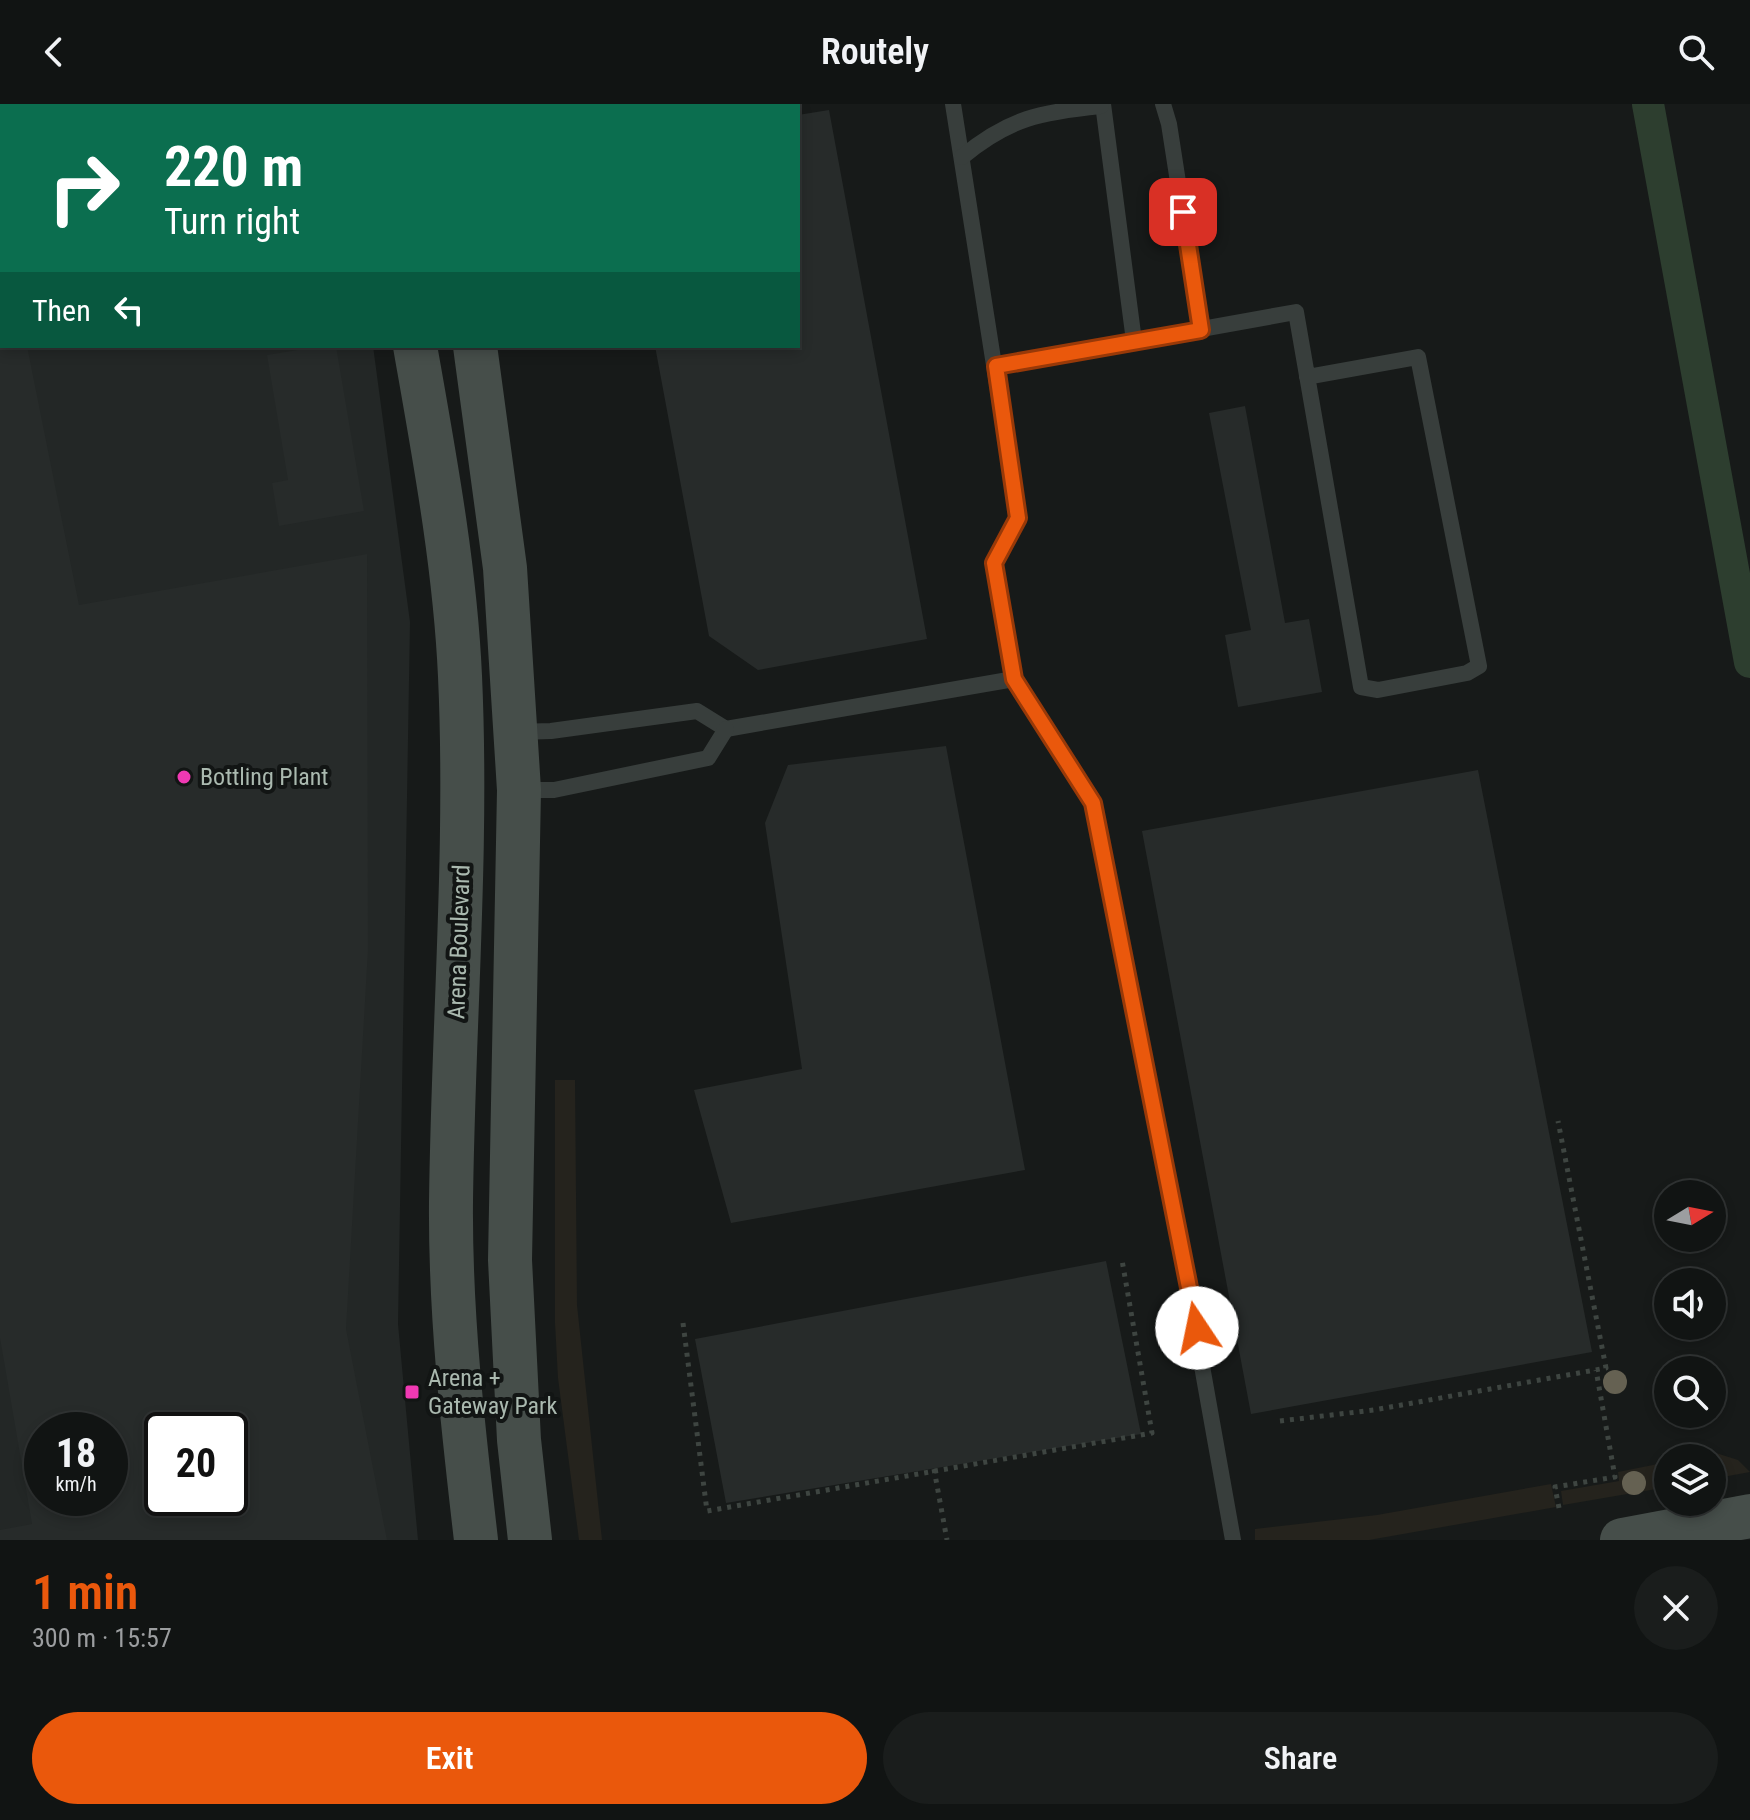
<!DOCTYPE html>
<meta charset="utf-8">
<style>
body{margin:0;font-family:"Roboto Condensed",sans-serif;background:#1a1d1c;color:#f1f3f6;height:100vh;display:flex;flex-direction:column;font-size:30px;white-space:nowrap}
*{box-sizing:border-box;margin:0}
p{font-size:26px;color:#9c9ea0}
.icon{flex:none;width:44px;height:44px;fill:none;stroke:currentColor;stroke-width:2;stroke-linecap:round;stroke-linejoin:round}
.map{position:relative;height:1436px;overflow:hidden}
.drawer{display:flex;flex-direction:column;background:#111413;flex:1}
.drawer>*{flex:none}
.banner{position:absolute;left:0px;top:0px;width:800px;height:244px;box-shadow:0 4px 12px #0003,0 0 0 2px #303333;background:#0b6e4f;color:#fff;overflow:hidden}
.needle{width:52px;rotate:80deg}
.fabs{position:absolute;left:1654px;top:1076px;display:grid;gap:16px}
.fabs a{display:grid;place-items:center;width:72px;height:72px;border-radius:50%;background:#111413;box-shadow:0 4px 12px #0003,0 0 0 2px #303333;font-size:40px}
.speed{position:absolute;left:24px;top:1308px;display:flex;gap:16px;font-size:40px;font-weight:700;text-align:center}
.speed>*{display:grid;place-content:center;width:104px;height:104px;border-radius:50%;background:#111413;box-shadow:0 4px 12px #0003,0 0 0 2px #303333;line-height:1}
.speed small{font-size:20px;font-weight:400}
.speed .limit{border:4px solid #111;border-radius:12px;background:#fff;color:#111}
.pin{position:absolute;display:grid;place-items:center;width:68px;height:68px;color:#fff;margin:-34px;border-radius:16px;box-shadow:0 4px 12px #0006}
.me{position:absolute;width:88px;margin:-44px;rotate:349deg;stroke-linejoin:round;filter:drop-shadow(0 0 6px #0008)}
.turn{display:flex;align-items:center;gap:28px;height:168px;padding:0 32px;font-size:36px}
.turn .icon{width:104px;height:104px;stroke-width:2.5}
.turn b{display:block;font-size:56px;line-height:68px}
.then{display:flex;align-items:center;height:76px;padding:0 32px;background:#0003;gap:16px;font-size:30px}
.round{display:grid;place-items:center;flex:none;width:84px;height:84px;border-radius:42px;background:#1a1d1c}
.summary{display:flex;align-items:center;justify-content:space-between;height:136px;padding:0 32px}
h1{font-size:48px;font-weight:600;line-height:60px;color:#ea580c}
.cta{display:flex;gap:16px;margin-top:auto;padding:16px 32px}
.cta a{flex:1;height:92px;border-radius:48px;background:#ea580c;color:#fff;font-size:32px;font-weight:600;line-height:92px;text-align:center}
.cta a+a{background:#1a1d1c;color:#f1f3f6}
header{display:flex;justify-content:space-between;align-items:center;height:104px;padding:0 32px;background:#111413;font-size:36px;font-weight:600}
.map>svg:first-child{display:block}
.built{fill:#232726;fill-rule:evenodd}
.green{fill:#25231d}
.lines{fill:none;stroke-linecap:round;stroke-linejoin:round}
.canal{stroke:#2d3e2f;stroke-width:32}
.building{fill:#272b2a;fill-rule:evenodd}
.path{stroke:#3e4541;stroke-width:5;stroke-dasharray:4 6;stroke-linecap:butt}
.lane{stroke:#383e3c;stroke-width:16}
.secondary{stroke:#464e4a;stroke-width:44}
.tree{fill:#656152}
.route-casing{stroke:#983908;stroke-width:20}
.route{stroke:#ea580c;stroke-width:14}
.poi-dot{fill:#f039b3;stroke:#121514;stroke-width:3}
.labels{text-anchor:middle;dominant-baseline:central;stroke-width:8;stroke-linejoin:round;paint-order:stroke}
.poi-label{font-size:24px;fill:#aab9af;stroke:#121514;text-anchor:start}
.street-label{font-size:24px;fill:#aab9af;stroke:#121514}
</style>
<header><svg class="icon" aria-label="back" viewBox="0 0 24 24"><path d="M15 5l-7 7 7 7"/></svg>Routely<svg class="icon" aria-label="search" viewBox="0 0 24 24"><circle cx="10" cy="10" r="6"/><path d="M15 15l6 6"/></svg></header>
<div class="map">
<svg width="1750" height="1436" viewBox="0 0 1750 1436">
<rect width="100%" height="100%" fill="#171a19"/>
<!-- built -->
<path class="built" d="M0 73 2 242H373L410 518 398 1220 418 1436H0ZM42 1326H110V1394H42ZM162 1326H230V1394H162Z"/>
<!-- green -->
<g class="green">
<polygon points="555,976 575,976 577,1201 602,1436 579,1436 558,1274 555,1219"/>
<polygon points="1716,1349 1738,1356 1750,1368 1712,1375 1712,1354 1689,1354"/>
<polygon points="1668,1358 1668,1383 1563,1401 1561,1387 1619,1377 1618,1368"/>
<polygon points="1551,1380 1556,1403 1369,1436 1255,1436 1255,1425 1377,1411"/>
</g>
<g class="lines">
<!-- canal -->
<polyline class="canal" points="1648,0 1750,558"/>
</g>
<!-- building -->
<g class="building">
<polygon points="829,6 927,535 758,566 709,532 655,242 798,242 798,11"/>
<path d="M0 242H27L79 501 367 450 368 846 346 1225 387 1436H0V1426L32 1420 0 1234ZM42 1326H110V1394H42ZM162 1326H230V1394H162Z"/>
<polygon points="322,242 336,242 364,407 279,422 272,379 288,376 267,251"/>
<polygon points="1245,302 1285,519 1309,515 1322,588 1238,603 1225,531 1251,526 1209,309"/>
<polygon points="946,642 1025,1066 731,1119 694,986 802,965 765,719 788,661"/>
<polygon points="1478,666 1592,1248 1251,1310 1142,727"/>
<polygon points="1106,1157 1141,1330 726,1399 695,1235"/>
</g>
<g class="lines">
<!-- path -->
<g class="path">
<polyline points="683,1219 707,1407 1152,1329 1122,1156"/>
<polyline points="1280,1317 1374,1306 1606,1264 1558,1017"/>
<polyline points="934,1365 947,1436"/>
<polyline points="1559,1404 1555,1383 1615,1373 1596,1266"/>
</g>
<!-- lane -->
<g class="lane">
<polyline points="953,0 1018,414 994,459 1014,575 1093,699 1169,1077 1233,1436"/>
<polyline points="1103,0 1134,237"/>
<polyline points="1163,0 1169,20 1201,226"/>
<path d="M962 53C1009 14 1041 8 1101 2"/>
<polyline points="0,192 2,192"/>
<polyline points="996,262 1296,208 1361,583 1378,586 1467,569 1479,562 1418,253 1307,273"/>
<polyline points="517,628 551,627 697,607 726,625 1014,575"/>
<polyline points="520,686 554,686 708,654 726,625"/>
</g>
<!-- secondary -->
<g class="secondary">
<polyline points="371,0 372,2"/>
<polyline points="433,0 434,2"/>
<path d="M415 242C434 350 455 462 460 572 468 747 453 923 451 1098 450 1211 463 1324 476 1436"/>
<polyline points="475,242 505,464 519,686 510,1156 519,1336 530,1436"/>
<polyline points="1622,1436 1750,1412"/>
</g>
</g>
<!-- trees -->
<g class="tree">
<circle cx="1615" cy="1278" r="12"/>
<circle cx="1634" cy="1379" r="12"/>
</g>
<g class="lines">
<!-- route casing -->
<g class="route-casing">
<polyline id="route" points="1183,108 1201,226 996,262 1018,414 994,459 1014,575 1093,699 1197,1224"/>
</g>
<!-- route -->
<use href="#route" class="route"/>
</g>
<!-- markers -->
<g class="poi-dot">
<circle cx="184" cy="673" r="8"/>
<rect x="404" y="1280" width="16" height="16" rx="4"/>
</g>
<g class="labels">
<!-- poi labels -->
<g class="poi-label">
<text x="200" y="673">Bottling Plant</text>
<text x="428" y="1274">Arena +<tspan x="428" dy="28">Gateway Park</tspan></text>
</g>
<!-- street labels -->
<g class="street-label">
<text transform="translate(459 838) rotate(-88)">Arena Boulevard</text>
</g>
</g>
</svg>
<div class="fabs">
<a><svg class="needle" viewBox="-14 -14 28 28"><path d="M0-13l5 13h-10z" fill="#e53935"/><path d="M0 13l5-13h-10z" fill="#9c9ea0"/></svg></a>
<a><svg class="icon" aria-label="sound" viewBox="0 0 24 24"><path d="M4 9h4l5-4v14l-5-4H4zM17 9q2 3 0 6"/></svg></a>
<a><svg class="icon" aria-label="search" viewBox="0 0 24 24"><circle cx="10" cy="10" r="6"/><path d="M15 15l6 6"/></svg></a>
<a><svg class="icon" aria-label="layers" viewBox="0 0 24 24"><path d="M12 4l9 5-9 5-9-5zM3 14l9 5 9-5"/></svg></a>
</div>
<div class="speed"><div>18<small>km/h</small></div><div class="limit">20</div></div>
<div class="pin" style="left:1183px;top:108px;background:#d93025"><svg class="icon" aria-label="arrive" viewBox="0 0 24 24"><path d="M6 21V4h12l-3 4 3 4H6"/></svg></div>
<svg class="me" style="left:1197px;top:1224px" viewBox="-20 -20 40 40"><circle r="19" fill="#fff"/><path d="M0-13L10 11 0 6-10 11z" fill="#ea580c"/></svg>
<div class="banner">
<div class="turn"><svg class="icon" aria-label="right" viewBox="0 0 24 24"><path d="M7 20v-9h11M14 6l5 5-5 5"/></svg><div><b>220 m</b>Turn right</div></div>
<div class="then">Then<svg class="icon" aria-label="left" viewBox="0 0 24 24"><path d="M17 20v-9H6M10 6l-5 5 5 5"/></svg></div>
</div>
</div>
<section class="drawer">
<div class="summary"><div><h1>1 min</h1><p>300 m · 15:57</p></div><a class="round"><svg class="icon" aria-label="close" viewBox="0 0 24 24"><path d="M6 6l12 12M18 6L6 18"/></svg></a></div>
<div class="cta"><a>Exit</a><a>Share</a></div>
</section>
